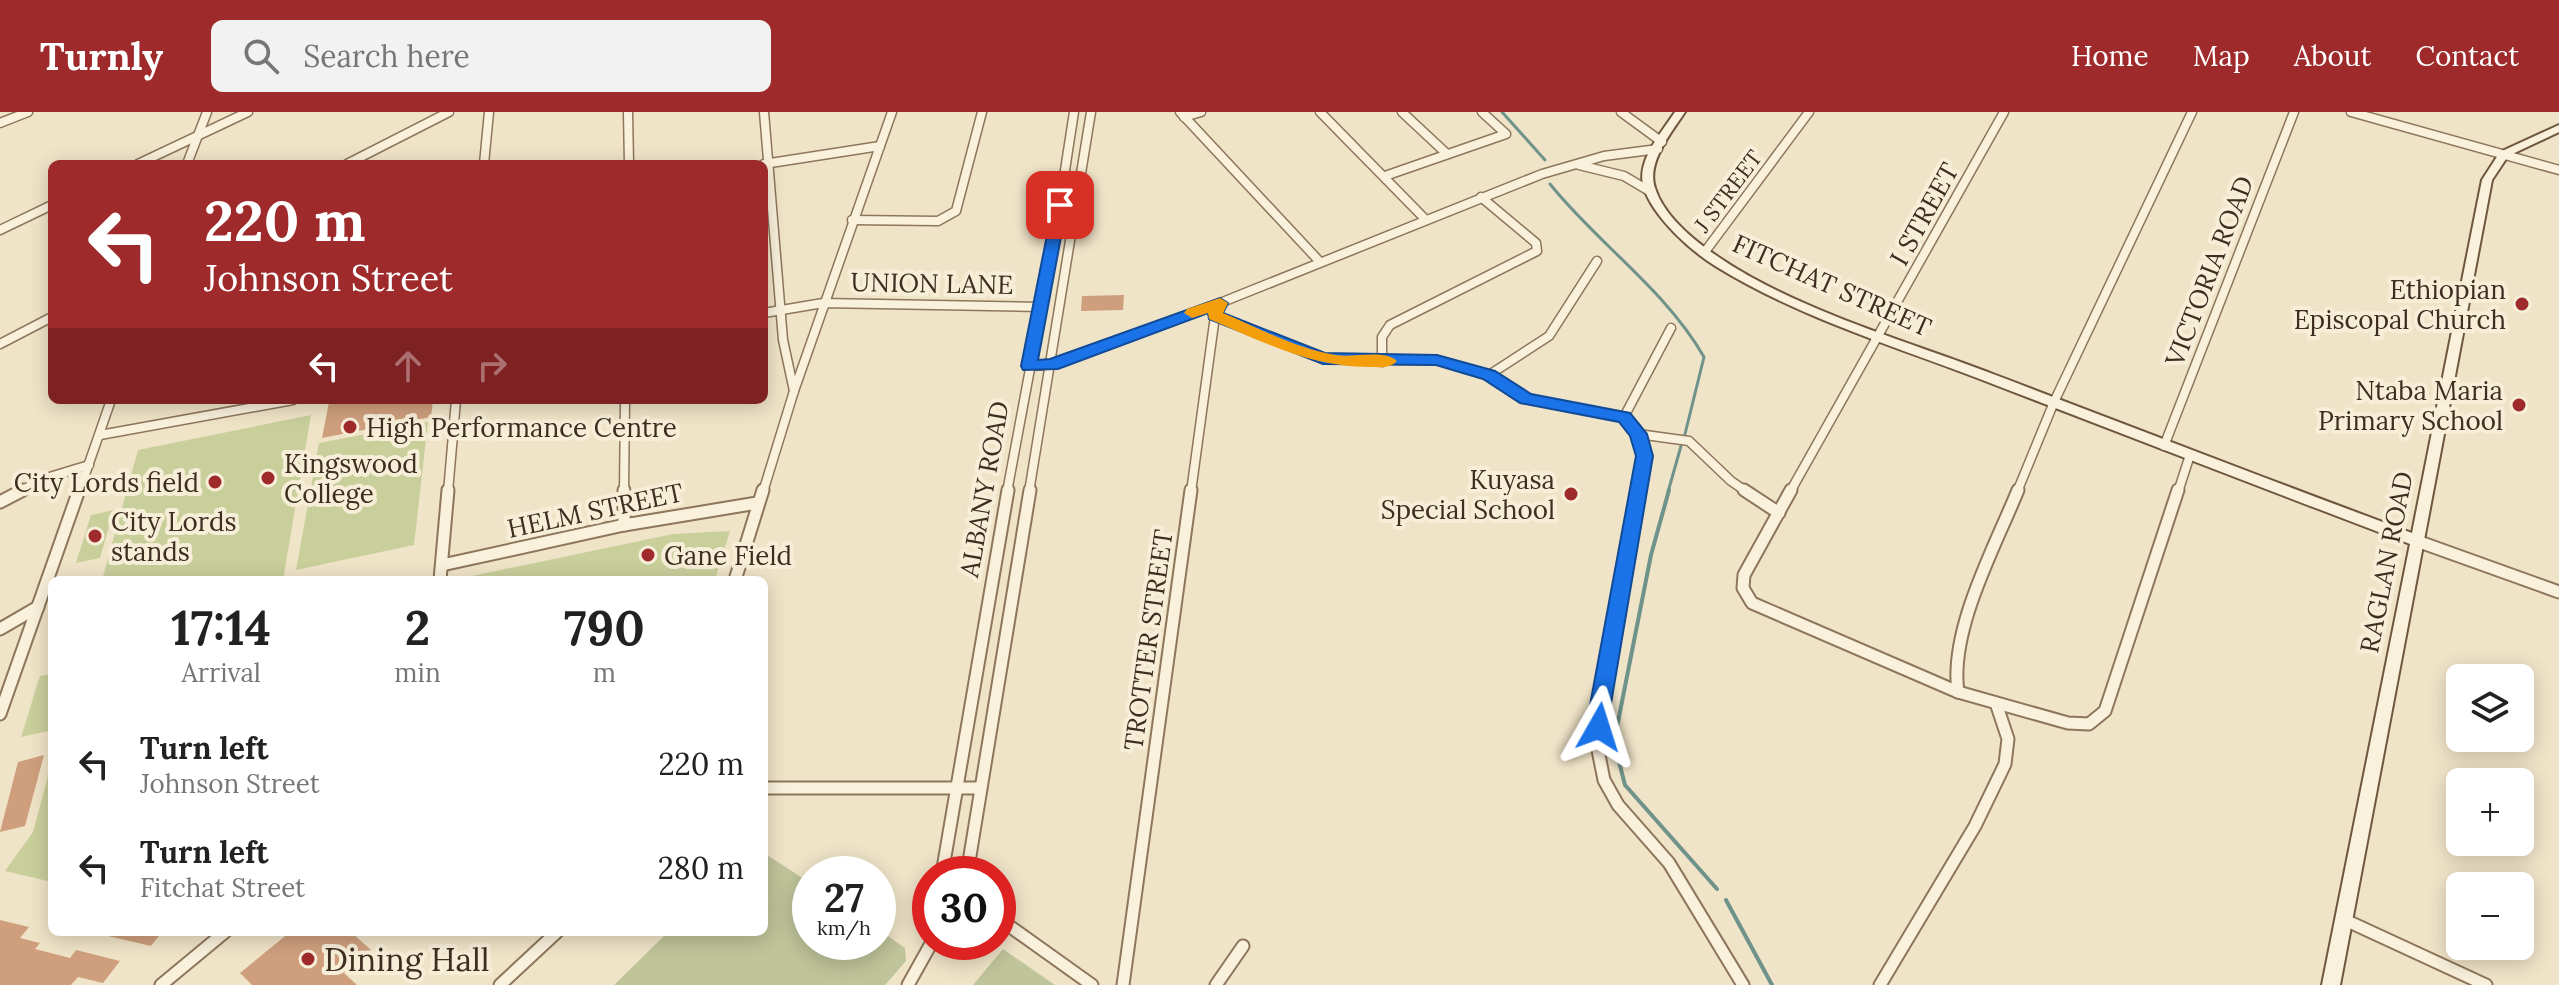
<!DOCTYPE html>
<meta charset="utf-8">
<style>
body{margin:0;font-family:Lora,serif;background:#f2f2f2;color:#222;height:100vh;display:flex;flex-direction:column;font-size:30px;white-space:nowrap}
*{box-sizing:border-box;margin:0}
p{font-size:26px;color:#767676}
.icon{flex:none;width:44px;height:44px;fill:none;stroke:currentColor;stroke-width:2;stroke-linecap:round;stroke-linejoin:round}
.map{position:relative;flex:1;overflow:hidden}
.sheet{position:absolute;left:48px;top:464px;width:720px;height:360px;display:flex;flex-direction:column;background:#fff;border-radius:12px;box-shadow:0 4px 20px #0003}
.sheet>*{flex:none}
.hud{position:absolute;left:48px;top:48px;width:720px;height:244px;border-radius:12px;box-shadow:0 4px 20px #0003;background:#9e2a2b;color:#fff;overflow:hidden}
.controls{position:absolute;left:2446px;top:552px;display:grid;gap:16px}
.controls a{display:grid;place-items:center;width:88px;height:88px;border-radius:12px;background:#fff;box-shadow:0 4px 20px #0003;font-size:40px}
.speed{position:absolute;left:792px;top:744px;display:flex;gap:16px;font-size:40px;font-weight:700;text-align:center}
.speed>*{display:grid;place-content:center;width:104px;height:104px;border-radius:50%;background:#fff;box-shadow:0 4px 20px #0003;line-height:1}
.speed small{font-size:20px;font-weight:400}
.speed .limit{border:12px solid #d22;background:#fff;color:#111}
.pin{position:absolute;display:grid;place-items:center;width:68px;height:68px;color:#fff;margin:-34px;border-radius:16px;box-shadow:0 4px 12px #0006}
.me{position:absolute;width:88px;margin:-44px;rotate:6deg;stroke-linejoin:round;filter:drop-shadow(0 0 6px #0008)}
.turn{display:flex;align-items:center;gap:28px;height:168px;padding:0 24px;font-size:36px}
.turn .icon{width:104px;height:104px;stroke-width:2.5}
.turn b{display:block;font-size:56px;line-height:68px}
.lanes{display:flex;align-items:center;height:76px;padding:0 24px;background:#0003;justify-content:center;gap:40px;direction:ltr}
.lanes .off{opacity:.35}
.eta{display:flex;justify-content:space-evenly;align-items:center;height:136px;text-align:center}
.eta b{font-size:48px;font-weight:700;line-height:56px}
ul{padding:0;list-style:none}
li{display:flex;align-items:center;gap:24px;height:104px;padding:0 24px}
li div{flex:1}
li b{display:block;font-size:30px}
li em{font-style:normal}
header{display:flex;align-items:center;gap:48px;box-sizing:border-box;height:112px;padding:0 40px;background:#9e2a2b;color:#fff}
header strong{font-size:38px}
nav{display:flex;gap:44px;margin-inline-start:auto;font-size:28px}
.search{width:560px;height:72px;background:#f2f2f2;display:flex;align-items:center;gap:20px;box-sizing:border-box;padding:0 28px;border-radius:12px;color:#767676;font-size:30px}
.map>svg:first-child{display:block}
.green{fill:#c9cf9b}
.cemetery{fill:#bfc49a}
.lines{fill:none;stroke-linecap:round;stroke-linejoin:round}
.stream-far1{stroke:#6f938a;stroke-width:3}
.stream{stroke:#6f938a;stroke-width:4}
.building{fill:#cf9f7d}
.street-far1-casing{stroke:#8d765c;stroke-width:11}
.street-casing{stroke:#8d765c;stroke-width:15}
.secondary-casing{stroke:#6f573f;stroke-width:4}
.street-far1{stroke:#faf1dc;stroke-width:8}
.street{stroke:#faf1dc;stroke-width:11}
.secondary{fill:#faf1dc;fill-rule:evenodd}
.route{fill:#1a73e8;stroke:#114b97;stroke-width:2}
.slow{fill:#f59e0b}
.poi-dot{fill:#9e2a2b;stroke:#f7eed8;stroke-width:3}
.labels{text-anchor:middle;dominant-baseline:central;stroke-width:8;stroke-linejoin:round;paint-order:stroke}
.far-street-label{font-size:22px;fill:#3d2e20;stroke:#f7eed8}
.street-label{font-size:26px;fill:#3d2e20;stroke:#f7eed8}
.poi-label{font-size:26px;fill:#3d2e20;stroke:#f7eed8;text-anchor:end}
.near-poi-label{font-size:32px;fill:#3d2e20;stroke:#f7eed8;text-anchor:start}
</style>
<header>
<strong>Turnly</strong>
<div class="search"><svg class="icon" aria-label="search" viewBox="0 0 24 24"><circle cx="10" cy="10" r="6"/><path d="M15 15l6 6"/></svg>Search here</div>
<nav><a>Home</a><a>Map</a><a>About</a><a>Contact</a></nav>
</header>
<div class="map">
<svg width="2559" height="873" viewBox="0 0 2559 873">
<rect width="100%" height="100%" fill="#f0e4c8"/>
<!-- green -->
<g class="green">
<polygon points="311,303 283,468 102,468 138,338"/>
<polygon points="428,310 414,433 296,458 319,331"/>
<polygon points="114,398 100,446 76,451 91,403"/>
<polygon points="730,419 715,468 472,468 472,464 673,422"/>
<polygon points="52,562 52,618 21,625 40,564"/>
<polygon points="52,649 52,770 5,759 33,720"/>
</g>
<!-- cemetery -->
<g class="cemetery">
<polygon points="764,741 810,771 810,830 878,830 878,817 905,836 906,849 885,873 614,873 668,820 764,820"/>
<polygon points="1003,837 1055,873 973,873"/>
</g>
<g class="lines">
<!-- stream-far1 -->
<g class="stream-far1">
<polyline points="1502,0 1545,48"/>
<path d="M1550 72C1598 132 1665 177 1704 245L1685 322"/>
<polyline points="1668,380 1681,334"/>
</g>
<!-- stream -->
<g class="stream">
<polyline points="1669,378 1651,443 1614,630 1625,673 1717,777"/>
<polyline points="1726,788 1772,873"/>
</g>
</g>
<!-- building -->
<g class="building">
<polygon points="1124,183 1123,198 1081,199 1082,184"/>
<polygon points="341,288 433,288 431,305 322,326 329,290"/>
<polygon points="44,643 25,714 0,720 18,650"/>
<polygon points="0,808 29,815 20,826 40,831 35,837 70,846 76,838 120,849 103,871 78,865 71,873 0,873"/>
<polygon points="108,820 162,820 151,834 108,824"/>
<polygon points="290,820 351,820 371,838 344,861 357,873 252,873 240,861"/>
</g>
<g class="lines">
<!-- street-far1 casing -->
<g class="street-far1-casing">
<g id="street-far1">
<polyline points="628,0 629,52"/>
<polyline points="764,0 783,228 794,279"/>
<polyline points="1180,0 1320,150"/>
<polyline points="1320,0 1426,108"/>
<polyline points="1402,0 1447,42"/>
<polyline points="1621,0 1662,30"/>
<polyline points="2351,0 2559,58"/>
<polyline points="1184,5 1201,0"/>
<polyline points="0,11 28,0"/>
<polyline points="138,52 248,0"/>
<polyline points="187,52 207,0"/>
<polyline points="347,52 449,0"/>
<polyline points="484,52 489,0"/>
<polyline points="764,52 880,34"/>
<polyline points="1579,53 1624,64 1651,80"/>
<polyline points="1385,64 1506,22 1482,0"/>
<polyline points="852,108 938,109 956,99 982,0"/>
<polyline points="0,118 52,93"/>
<polyline points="1704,141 1809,0"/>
<polyline points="764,201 823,191 1040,195"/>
<path d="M1215 204 1323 247 1437 248 1489 263 1526 287 1624 305C1647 333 1645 345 1639 380"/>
<polyline points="0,232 52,205"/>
<polyline points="1382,250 1382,225 1390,213 1537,139 1536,131 1481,85"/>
<polyline points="1029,254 1052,253 1220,191 1542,62 1604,44 1658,37"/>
<polyline points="1489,263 1549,224 1597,149"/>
<polyline points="1624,305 1671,216"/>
<polyline points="1638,322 1689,329 1731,369 1747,380"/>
<polyline points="100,323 293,288"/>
<polyline points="2164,334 2294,0"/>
<polyline points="19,380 43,367 89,353"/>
<polyline points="79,380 111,288"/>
<polyline points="448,380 456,288"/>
<polyline points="624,380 625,288"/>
<polyline points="763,380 794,279 892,0"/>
<polyline points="1007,380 1055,123 1074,0"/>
<polyline points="1029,380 1091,0"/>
<polyline points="1191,380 1215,204 1220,191"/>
<polyline points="1790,380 2004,0"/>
<polyline points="2017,380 2054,290 2192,0"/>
<polyline points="2178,380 2190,343"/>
</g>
</g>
<!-- street casing -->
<g class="street-casing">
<g id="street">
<polyline points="1639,378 1600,593 1598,638 1604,668 1618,693 1669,751 1743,873"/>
<polyline points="1744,378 1779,401"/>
<polyline points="1791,378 1744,463 1743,476 1752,491 1958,580 2068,611 2089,612 2105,599 2178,378"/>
<polyline points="0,390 23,378"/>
<polyline points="624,413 624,378"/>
<polyline points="2417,429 2559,480"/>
<polyline points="442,453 624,413 757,391"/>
<polyline points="440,468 448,378"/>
<polyline points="735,468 763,378"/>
<polyline points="0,517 38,495"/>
<path d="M1958 580C1949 518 1995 435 2018 378"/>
<polyline points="0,602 79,378"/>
<polyline points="764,676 980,676"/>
<polyline points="942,762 1008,378"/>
<polyline points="967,762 1030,378"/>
<polyline points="998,806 1092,873"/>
<polyline points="2343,807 2486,873"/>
<polyline points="161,873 225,820"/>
<polyline points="500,873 557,820"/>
<polyline points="908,873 932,830"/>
<polyline points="1123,873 1191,378"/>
<polyline points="1216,873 1243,834"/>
<polyline points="1880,873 1975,714 2005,652 2008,627 1996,591"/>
</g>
</g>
<!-- secondary casing -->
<g class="secondary-casing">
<path id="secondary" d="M1675 0H1685C1672 20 1646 50 1655 76 1667 114 1719 147 1751 165 1827 207 1912 231 1993 262 2132 315 2272 369 2412 421L2482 68 2500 40 2559 13V20L2508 44 2492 68 2340 873H2322L2410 432C2268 378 2126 323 1985 269 1895 234 1800 206 1717 155 1692 140 1653 105 1644 76 1635 50 1662 20 1675 0Z"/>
</g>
<!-- street-far1 -->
<use href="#street-far1" class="street-far1"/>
<!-- street -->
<use href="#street" class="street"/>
<!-- secondary -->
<use href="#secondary" class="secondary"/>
</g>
<!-- route -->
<polygon class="route" points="1060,88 1067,93 1038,248 1050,247 1220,186 1228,191 1223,201 1325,241 1437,243 1495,259 1531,282 1630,301 1647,322 1653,344 1606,621 1599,624 1592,621 1589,615 1590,593 1636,344 1630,324 1619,310 1520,291 1483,267 1436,253 1323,252 1209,207 1208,201 1058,257 1023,258 1021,254 1053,93"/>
<!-- slow -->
<path class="slow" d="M1220 186 1228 191 1223 201C1259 216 1297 237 1336 243 1353 246 1385 237 1397 249 1390 257 1379 255 1368 255 1311 255 1261 229 1209 207L1208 201 1192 206 1184 201 1187 197Z"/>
<!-- markers -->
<g class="poi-dot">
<circle cx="2522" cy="192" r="8"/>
<circle cx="2519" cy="293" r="8"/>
<circle cx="350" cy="315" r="8"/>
<circle cx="268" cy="366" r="8"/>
<circle cx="215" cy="370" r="8"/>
<circle cx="1571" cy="382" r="8"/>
<circle cx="95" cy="424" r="8"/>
<circle cx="648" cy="443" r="8"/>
<circle cx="308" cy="847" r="8"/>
</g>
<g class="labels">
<!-- far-street labels -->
<g class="far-street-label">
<text transform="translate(1728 79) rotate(-53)">J STREET</text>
</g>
<!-- street labels -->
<g class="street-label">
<text transform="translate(1924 102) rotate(-61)">I STREET</text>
<text transform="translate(2209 159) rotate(-69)">VICTORIA ROAD</text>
<text transform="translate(932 171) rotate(1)">UNION LANE</text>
<text transform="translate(1832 173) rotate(24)">FITCHAT STREET</text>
<text transform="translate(984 377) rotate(-80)">ALBANY ROAD</text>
<text transform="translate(595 398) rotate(-12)">HELM STREET</text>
<text transform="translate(2386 450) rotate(-79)">RAGLAN ROAD</text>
<text transform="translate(1148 528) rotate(-82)">TROTTER STREET</text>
</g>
<!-- poi labels -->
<g class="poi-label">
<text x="2506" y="177">Ethiopian<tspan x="2506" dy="30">Episcopal Church</tspan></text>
<text x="2503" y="278">Ntaba Maria<tspan x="2503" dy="30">Primary School</tspan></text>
<text x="366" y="315" text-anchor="start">High Performance Centre</text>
<text x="284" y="351" text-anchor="start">Kingswood<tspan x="284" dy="30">College</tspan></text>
<text x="1555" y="367">Kuyasa<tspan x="1555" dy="30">Special School</tspan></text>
<text x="199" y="370">City Lords field</text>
<text x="111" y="409" text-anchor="start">City Lords<tspan x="111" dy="30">stands</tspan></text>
<text x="664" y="443" text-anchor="start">Gane Field</text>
</g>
<!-- near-poi labels -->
<g class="near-poi-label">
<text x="324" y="847">Dining Hall</text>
</g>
</g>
</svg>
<div class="controls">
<a><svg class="icon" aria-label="layers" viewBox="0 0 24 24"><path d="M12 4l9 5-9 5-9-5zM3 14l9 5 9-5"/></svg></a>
<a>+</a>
<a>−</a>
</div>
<div class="speed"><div>27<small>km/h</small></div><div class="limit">30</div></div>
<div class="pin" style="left:1060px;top:93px;background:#d93025"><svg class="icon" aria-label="arrive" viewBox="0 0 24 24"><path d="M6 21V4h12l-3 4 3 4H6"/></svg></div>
<svg class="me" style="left:1599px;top:615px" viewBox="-20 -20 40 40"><path d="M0-17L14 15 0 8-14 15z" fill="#1a73e8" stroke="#fff" stroke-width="4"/></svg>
<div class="hud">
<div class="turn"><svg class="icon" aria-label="left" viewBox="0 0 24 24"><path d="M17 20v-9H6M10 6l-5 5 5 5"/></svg><div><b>220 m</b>Johnson Street</div></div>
<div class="lanes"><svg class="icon" aria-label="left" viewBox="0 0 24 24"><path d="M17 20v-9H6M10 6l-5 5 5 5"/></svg><svg class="icon off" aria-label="ahead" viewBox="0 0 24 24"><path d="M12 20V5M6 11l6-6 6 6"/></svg><svg class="icon off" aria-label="right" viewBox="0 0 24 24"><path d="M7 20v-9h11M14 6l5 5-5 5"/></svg></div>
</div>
<section class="sheet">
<div class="eta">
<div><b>17:14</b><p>Arrival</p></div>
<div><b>2</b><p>min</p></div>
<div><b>790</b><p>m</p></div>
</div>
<ul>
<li><svg class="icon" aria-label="left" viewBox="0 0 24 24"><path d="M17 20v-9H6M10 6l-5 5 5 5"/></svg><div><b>Turn left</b><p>Johnson Street</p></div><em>220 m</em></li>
<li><svg class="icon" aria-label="left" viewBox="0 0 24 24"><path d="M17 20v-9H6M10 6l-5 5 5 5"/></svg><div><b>Turn left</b><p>Fitchat Street</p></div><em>280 m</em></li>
</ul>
</section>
</div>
